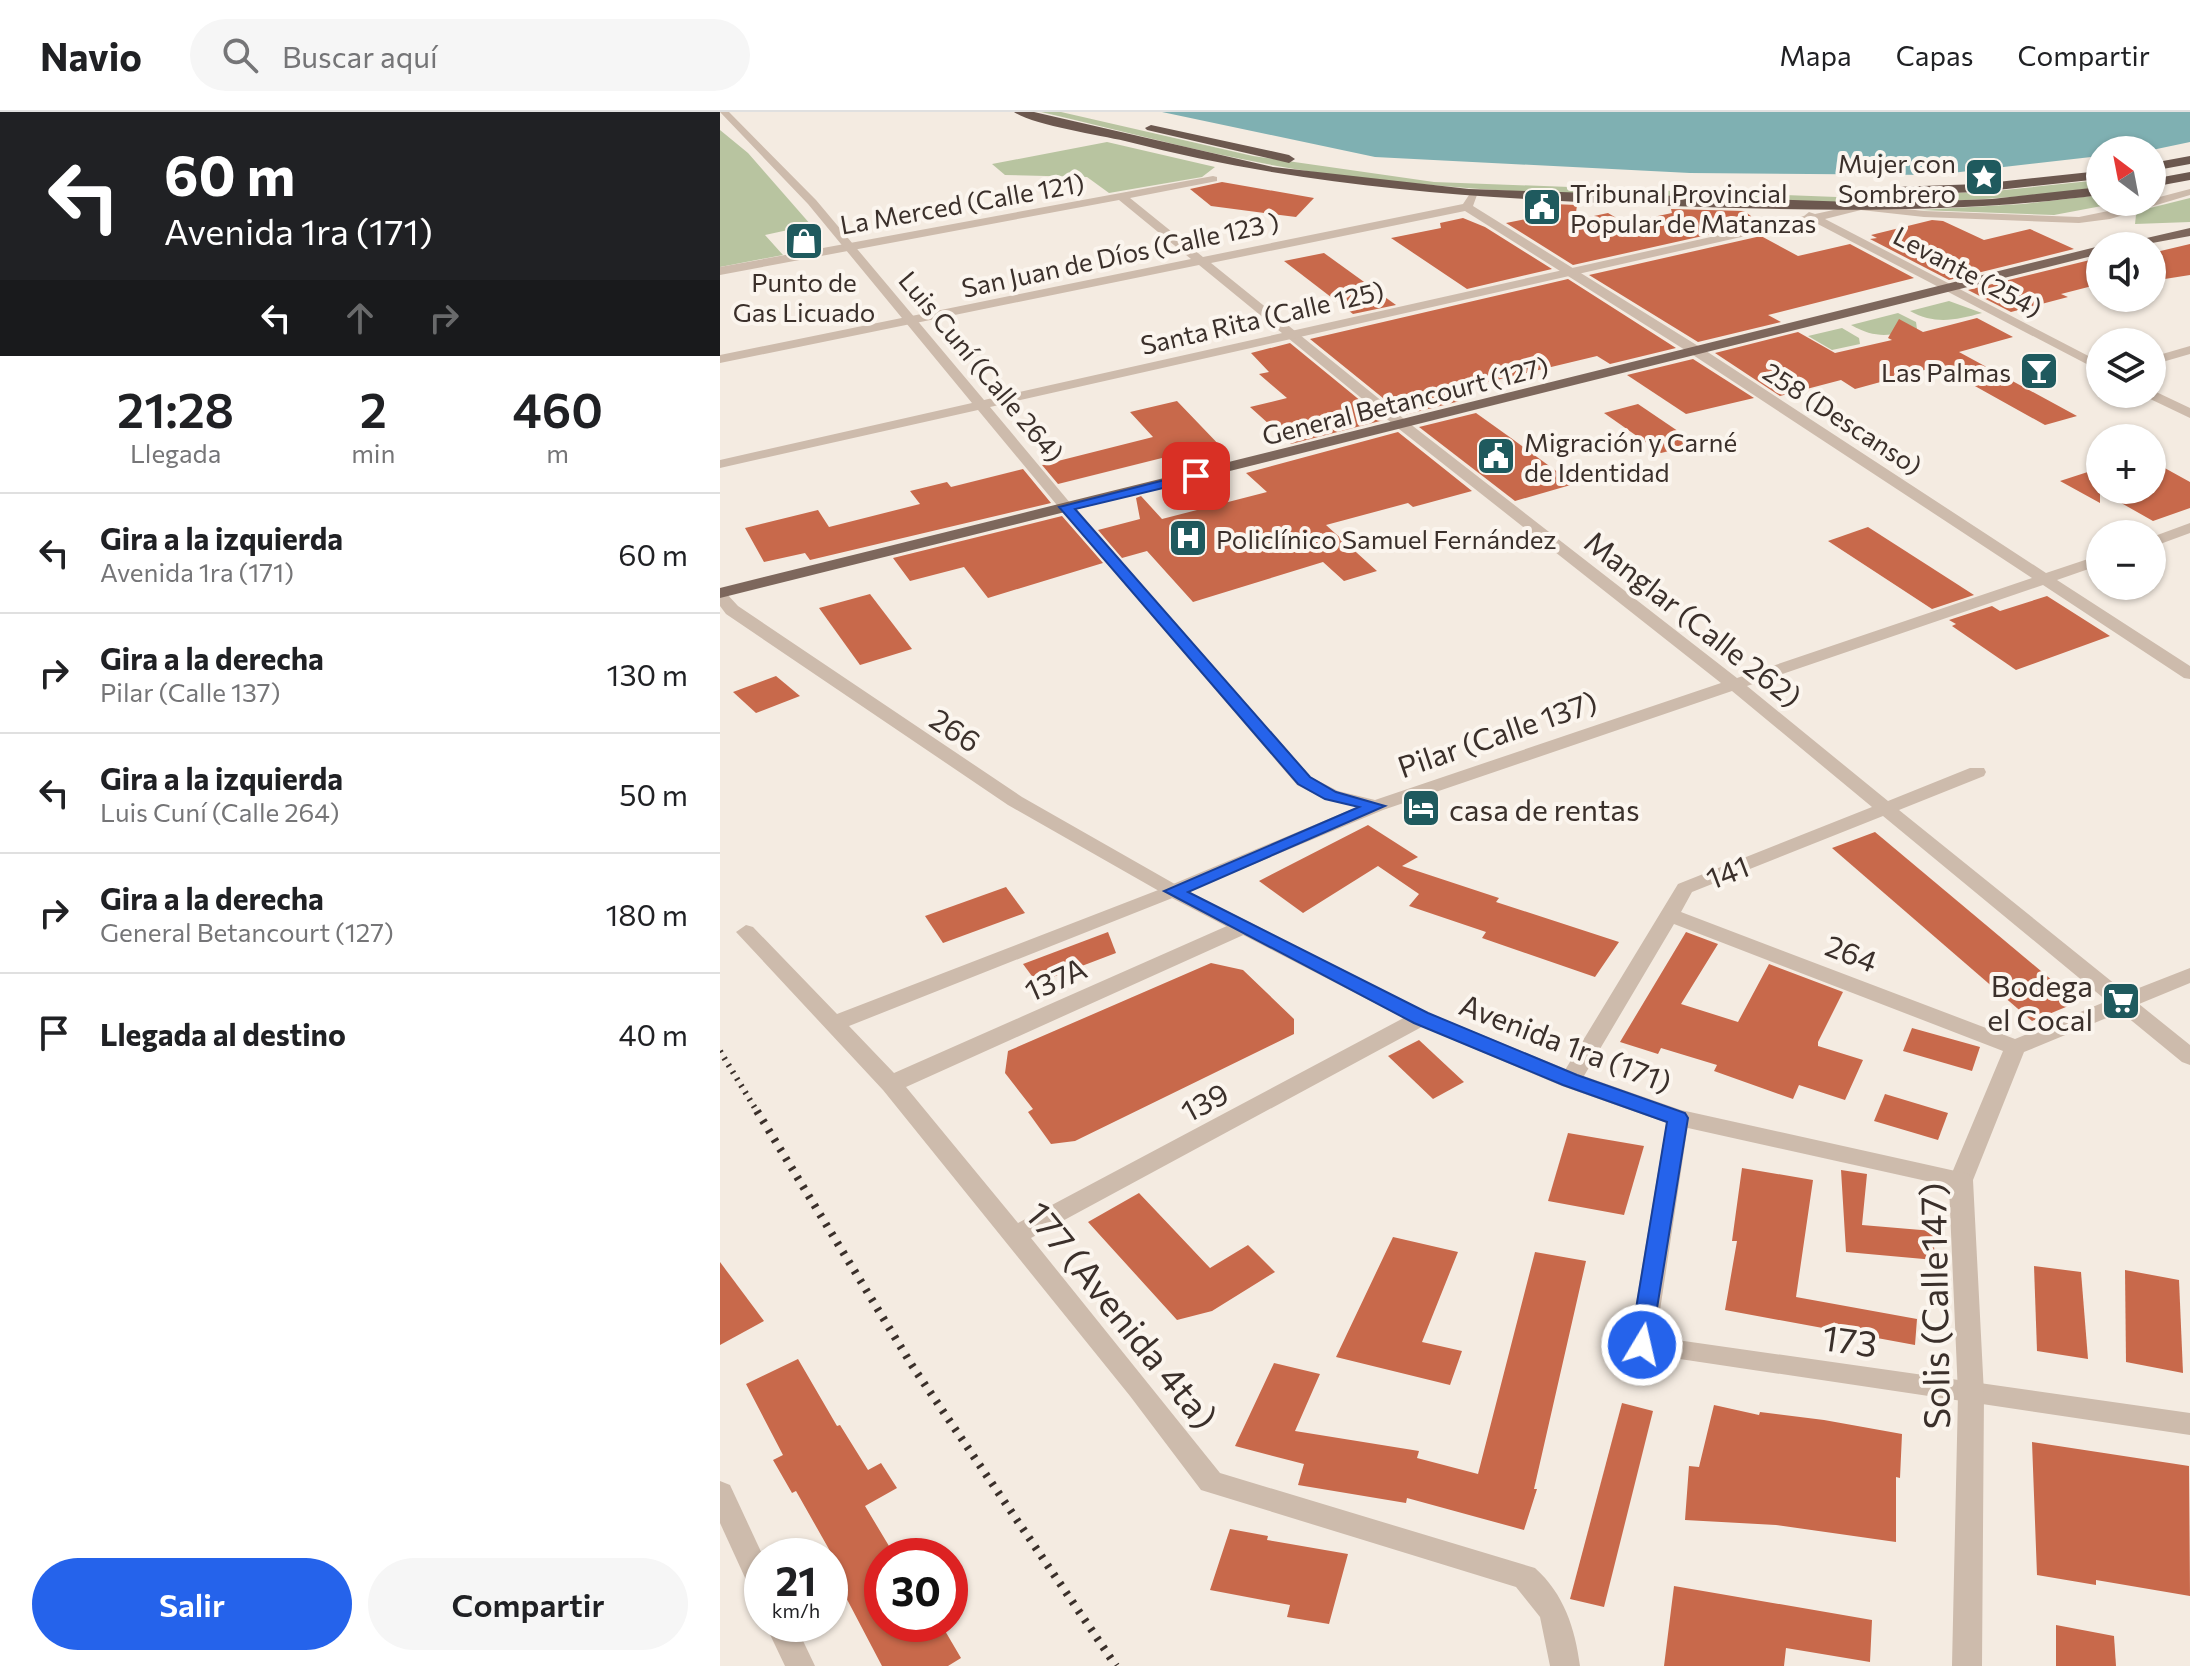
<!DOCTYPE html>
<html lang="es">
<meta charset="utf-8">
<style>
body{margin:0;font-family:Commissioner,sans-serif;background:#f6f6f6;color:#202124;height:100vh;display:flex;flex-direction:column;font-size:30px;white-space:nowrap}
*{box-sizing:border-box;margin:0}
p{font-size:26px;color:#757577}
.icon{flex:none;width:44px;height:44px;fill:none;stroke:currentColor;stroke-width:2;stroke-linecap:round;stroke-linejoin:round}
.map{position:relative;flex:1;overflow:hidden}
.drawer{display:flex;flex-direction:column;background:#fff;width:720px}
.drawer>*{flex:none}
.top-card{background:#202124;color:#fff;overflow:hidden}
.needle{width:52px;rotate:328deg}
.tools{position:absolute;left:1366px;top:24px;display:grid;gap:16px}
.tools a{display:grid;place-items:center;width:80px;height:80px;border-radius:50%;background:#fff;box-shadow:0 2px 6px #0004;font-size:40px}
.speed{position:absolute;left:24px;top:1426px;display:flex;gap:16px;font-size:40px;font-weight:700;text-align:center}
.speed>*{display:grid;place-content:center;width:104px;height:104px;border-radius:50%;background:#fff;box-shadow:0 2px 6px #0004;line-height:1}
.speed small{font-size:20px;font-weight:400}
.speed .limit{border:12px solid #d22;background:#fff;color:#111}
.pin{position:absolute;display:grid;place-items:center;width:68px;height:68px;color:#fff;margin:-34px;border-radius:16px;box-shadow:0 4px 12px #0006}
.me{position:absolute;width:88px;margin:-44px;rotate:9deg;stroke-linejoin:round;filter:drop-shadow(0 0 6px #0008)}
.turn{display:flex;align-items:center;gap:28px;height:168px;padding:0 32px;font-size:36px}
.turn .icon{width:104px;height:104px;stroke-width:2.5}
.turn b{display:block;font-size:56px;line-height:68px}
.lanes{display:flex;align-items:center;height:76px;padding:0 32px;background:#0003;justify-content:center;gap:40px;direction:ltr}
.lanes .off{opacity:.35}
.eta{display:flex;justify-content:space-evenly;align-items:center;height:136px;text-align:center}
.eta b{font-size:48px;font-weight:600;line-height:56px}
.button{display:flex;gap:16px;margin-top:auto;padding:16px 32px}
.button a{flex:1;height:92px;border-radius:48px;background:#2563eb;color:#fff;font-size:32px;font-weight:600;line-height:92px;text-align:center}
.button a+a{background:#f6f6f6;color:#202124}
ul{padding:0;list-style:none}
li{display:flex;align-items:center;gap:24px;height:120px;padding:0 32px;border-top:2px solid #e0e0e0}
li div{flex:1}
li b{display:block;font-size:30px}
li em{font-style:normal}
header{display:flex;align-items:center;gap:48px;box-sizing:border-box;height:112px;padding:0 40px;background:#fff;border-bottom:2px solid #e0e0e0}
header strong{font-size:38px}
nav{display:flex;gap:44px;margin-inline-start:auto;font-size:28px}
.search{width:560px;height:72px;background:#f6f6f6;display:flex;align-items:center;gap:20px;box-sizing:border-box;padding:0 28px;border-radius:44px;color:#757577;font-size:30px}
main{display:flex;flex:1;min-height:0}
.map>svg:first-child{display:block}
.green{fill:#b8c4a0}
.water{fill:#7fb0b2}
.building{fill:#c8694b}
.lines{fill:none;stroke-linecap:round;stroke-linejoin:round}
.minor{fill:#cdbbac;fill-rule:evenodd}
.tertiary{fill:#cdbbac;fill-rule:evenodd}
.primary{fill:#7d675c;fill-rule:evenodd}
.trunk{fill:#6c584f;fill-rule:evenodd}
.rail-far1{stroke:#3b302b;stroke-width:6;stroke-dasharray:2 6;stroke-linecap:butt}
.rail{stroke:#3b302b;stroke-width:8;stroke-dasharray:3 8;stroke-linecap:butt}
.route{fill:#2563eb;stroke:#184099;stroke-width:2}
.labels{text-anchor:middle;dominant-baseline:central;stroke-width:8;stroke-linejoin:round;paint-order:stroke}
.far-poi-label{font-size:26px;fill:#3b302b;stroke:#fbf5ee;text-anchor:start}
.far-street-label{font-size:26px;fill:#3b302b;stroke:#fbf5ee}
.street-label{font-size:30px;fill:#3b302b;stroke:#fbf5ee}
.poi-label{font-size:30px;fill:#3b302b;stroke:#fbf5ee;text-anchor:start}
.near-street-label{font-size:36px;fill:#3b302b;stroke:#fbf5ee}
</style>
<header>
<strong>Navio</strong>
<div class="search"><svg class="icon" aria-label="search" viewBox="0 0 24 24"><circle cx="10" cy="10" r="6"/><path d="M15 15l6 6"/></svg>Buscar aquí</div>
<nav><a>Mapa</a><a>Capas</a><a>Compartir</a></nav>
</header>
<main>
<section class="drawer">
<div class="top-card">
<div class="turn"><svg class="icon" aria-label="left" viewBox="0 0 24 24"><path d="M17 20v-9H6M10 6l-5 5 5 5"/></svg><div><b>60 m</b>Avenida 1ra (171)</div></div>
<div class="lanes"><svg class="icon" aria-label="left" viewBox="0 0 24 24"><path d="M17 20v-9H6M10 6l-5 5 5 5"/></svg><svg class="icon off" aria-label="ahead" viewBox="0 0 24 24"><path d="M12 20V5M6 11l6-6 6 6"/></svg><svg class="icon off" aria-label="right" viewBox="0 0 24 24"><path d="M7 20v-9h11M14 6l5 5-5 5"/></svg></div>
</div>
<div class="eta">
<div><b>21:28</b><p>Llegada</p></div>
<div><b>2</b><p>min</p></div>
<div><b>460</b><p>m</p></div>
</div>
<ul>
<li><svg class="icon" aria-label="left" viewBox="0 0 24 24"><path d="M17 20v-9H6M10 6l-5 5 5 5"/></svg><div><b>Gira a la izquierda</b><p>Avenida 1ra (171)</p></div><em>60 m</em></li>
<li><svg class="icon" aria-label="right" viewBox="0 0 24 24"><path d="M7 20v-9h11M14 6l5 5-5 5"/></svg><div><b>Gira a la derecha</b><p>Pilar (Calle 137)</p></div><em>130 m</em></li>
<li><svg class="icon" aria-label="left" viewBox="0 0 24 24"><path d="M17 20v-9H6M10 6l-5 5 5 5"/></svg><div><b>Gira a la izquierda</b><p>Luis Cuní (Calle 264)</p></div><em>50 m</em></li>
<li><svg class="icon" aria-label="right" viewBox="0 0 24 24"><path d="M7 20v-9h11M14 6l5 5-5 5"/></svg><div><b>Gira a la derecha</b><p>General Betancourt (127)</p></div><em>180 m</em></li>
<li><svg class="icon" aria-label="arrive" viewBox="0 0 24 24"><path d="M6 21V4h12l-3 4 3 4H6"/></svg><div><b>Llegada al destino</b></div><em>40 m</em></li>
</ul>
<div class="button"><a>Salir</a><a>Compartir</a></div>
</section>
<div class="map">
<svg width="1470" height="1554" viewBox="0 0 1470 1554">
<rect width="100%" height="100%" fill="#f4ebe1"/>
<!-- green -->
<g class="green">
<path d="M321 0H341L533 44 714 70 1117 85 1265 80 1380 68V75C1250 94 1117 92 986 88 855 83 724 78 593 60 501 46 411 21 321 0Z"/>
<polygon points="0,18 28,41 91,113 45,123 63,143 0,155"/>
<polygon points="387,30 495,55 482,65 389,81 367,65 285,63 272,52"/>
<polygon points="1380,83 1380,90 1403,90 1334,103 1199,98 1303,92"/>
<polygon points="1470,86 1470,110 1415,112 1416,103 1422,98"/>
<path d="M1229 189 1262 201C1236 208 1215 213 1190 199Z"/>
<path d="M1178 201 1196 210 1197 217C1170 224 1156 227 1131 213Z"/>
<polygon points="1122,216 1139,226 1140,232 1112,238 1088,224"/>
</g>
<!-- water -->
<polygon class="water" points="442,0 1470,0 1470,30 1432,38 1380,38 1380,44 1214,63 970,61 655,45"/>
<!-- building -->
<g class="building">
<polygon points="502,70 594,86 576,105 491,94 470,77"/>
<polygon points="832,92 857,93 855,108 888,101 905,111 952,101 951,97 1024,99 1031,104 1032,113 853,153 786,111 827,103"/>
<polygon points="743,106 765,115 832,157 747,177 671,126 721,116 720,111"/>
<polygon points="1212,108 1223,109 1264,128 1310,117 1354,137 1229,168 1150,127 1157,126 1151,123"/>
<polygon points="1041,124 1078,144 1130,132 1194,166 1048,203 1061,210 978,230 869,163"/>
<polygon points="1470,132 1470,163 1432,169 1432,141"/>
<polygon points="604,141 676,193 633,202 564,149"/>
<polygon points="1374,147 1380,149 1380,172 1341,182 1348,185 1291,200 1248,178"/>
<polygon points="848,167 956,236 890,252 877,244 739,277 729,281 740,289 684,303 590,227"/>
<polygon points="1257,206 1293,225 1239,240 1357,304 1325,313 1219,254 1135,277 1121,268 1060,284 995,241 1078,220 1115,241 1172,228 1168,226 1179,207 1203,220"/>
<polygon points="570,231 664,308 571,332 530,295 567,286 539,262 549,260 531,241"/>
<polygon points="973,247 1034,286 966,302 907,263"/>
<polygon points="457,289 504,338 455,349 450,344 338,372 322,353 433,325 410,300"/>
<polygon points="918,292 977,332 941,341 884,301"/>
<polygon points="756,301 791,326 854,372 795,389 699,315"/>
<polygon points="678,320 752,379 693,395 688,391 606,413 657,459 624,469 603,450 473,490 427,439 402,446 378,418 420,407 416,386 421,384 442,407 547,380 526,361"/>
<polygon points="1432,349 1470,370 1470,396 1433,409 1380,379 1380,391 1340,369 1380,356 1380,378 1432,378"/>
<polygon points="303,357 331,391 90,448 85,441 44,450 25,416 98,398 109,415 200,392 190,379 227,370 231,375"/>
<polygon points="342,404 383,451 268,486 244,455 190,469 173,446"/>
<polygon points="1148,415 1254,483 1212,497 1108,429"/>
<polygon points="150,482 192,537 140,553 99,496"/>
<polygon points="1327,484 1390,524 1296,558 1232,514 1236,512 1229,508 1272,494 1280,499"/>
<polygon points="56,564 80,584 36,601 13,580"/>
<polygon points="648,713 698,745 682,754 779,786 776,790 899,830 875,865 762,826 766,820 689,794 699,782 658,754 583,801 539,769"/>
<polygon points="1155,720 1358,890 1312,909 1112,736"/>
<polygon points="286,775 305,801 223,831 205,804"/>
<polygon points="388,820 396,841 317,871 303,852"/>
<polygon points="966,820 998,832 961,892 1018,910 1049,852 1123,880 1098,930 1098,934 1143,948 1125,988 1079,973 1073,987 994,959 997,953 941,936 938,942 900,930"/>
<polygon points="491,851 523,858 574,907 574,922 355,1029 331,1032 308,1000 313,997 285,961 288,939"/>
<polygon points="1192,916 1260,935 1252,959 1183,939"/>
<polygon points="699,928 744,970 713,987 668,944"/>
<polygon points="1165,982 1228,1001 1218,1028 1154,1009"/>
<polygon points="848,1021 924,1034 904,1103 828,1089"/>
<polygon points="1022,1056 1093,1068 1076,1185 1197,1207 1195,1233 1005,1198 1017,1129 1012,1129"/>
<polygon points="1121,1058 1147,1062 1142,1113 1213,1119 1215,1148 1126,1140"/>
<polygon points="419,1081 490,1156 528,1133 555,1160 492,1199 457,1208 368,1110"/>
<polygon points="673,1125 738,1140 702,1230 742,1239 730,1273 616,1245"/>
<polygon points="815,1140 866,1149 814,1377 817,1377 804,1418 687,1386 686,1391 578,1373 584,1352 515,1334 554,1251 600,1262 575,1319 699,1339 697,1346 758,1362"/>
<polygon points="0,1150 44,1209 0,1233"/>
<polygon points="1314,1154 1361,1160 1368,1247 1317,1239"/>
<polygon points="1405,1158 1459,1168 1463,1261 1406,1250"/>
<polygon points="78,1247 117,1314 120,1313 148,1358 161,1351 177,1376 145,1394 175,1444 162,1444 162,1512 221,1512 241,1546 228,1554 162,1554 110,1455 110,1439 76,1379 72,1381 53,1348 63,1343 26,1272"/>
<polygon points="902,1291 933,1299 884,1495 850,1487"/>
<polygon points="994,1293 1039,1303 1040,1300 1104,1308 1182,1322 1180,1366 1176,1365 1176,1430 1056,1413 965,1408 969,1354 979,1355"/>
<polygon points="1312,1330 1469,1354 1470,1484 1376,1468 1376,1473 1317,1463"/>
<polygon points="510,1417 548,1424 547,1428 628,1442 609,1512 567,1505 570,1493 490,1478"/>
<polygon points="954,1474 1152,1508 1150,1550 1066,1536 1064,1554 944,1554"/>
<polygon points="1336,1513 1394,1524 1396,1554 1336,1554"/>
</g>
<g class="lines">
<!-- minor -->
<g class="minor">
<path d="M493 64 497 65V69L410 86 483 145 743 92 749 83H757L753 94 983 237 1326 461 1380 443V453L1337 468 1470 554V567L1464 566 1323 473 1027 574 1168 689 1250 656H1264L1266 660 1264 664 1179 698 1406 881 1470 856V871L1419 892 1470 933V953L1462 950 1401 900 1304 940 1253 1068 1249 1074 1241 1077 1233 1074 1229 1068 1283 939 954 812 858 974H842L839 968 958 772 1152 695 1012 579 663 698 460 783 129 914 174 961 516 810H530L533 815 530 820 186 975 298 1111 693 901H709L712 906 709 911 311 1126 500 1361 815 1456C844 1482 855 1516 860 1554H830L820 1505 796 1475 481 1378 410 1284 163 978 16 820 26 813 33 815 117 902 446 775 637 695 604 687 577 673 341 398V392H351L591 665 618 679 655 688 1001 571 679 317 479 153 0 251V243L471 147 399 88 0 163V155ZM745 99 973 243 1312 466 1017 566 689 311 491 151ZM1163 704 1387 889 1295 927 961 800 972 780Z"/>
<polygon points="1470,77 1470,83 1390,107 1359,111 1204,105 1141,98 1135,95 1141,92 1204,99 1359,105 1432,90 1432,87"/>
<polygon points="1470,234 1470,242 1432,253 1432,245"/>
<polygon points="1470,411 1470,421 1432,435 1432,425"/>
<polygon points="958,998 966,1000 969,1006 936,1225 1470,1301 1470,1323 913,1240 909,1233 947,1006 950,1000"/>
<polygon points="0,1369 10,1373 43,1444 42,1485 32,1481 0,1411"/>
<polygon points="45,1512 75,1512 95,1554 65,1554"/>
</g>
<!-- tertiary -->
<g class="tertiary">
<polygon points="0,0 9,0 96,88 264,288 1084,104 1089,100 1095,102 1141,92 1147,95 1145,97 1105,107 1380,250 1380,259 1092,109 270,295 351,392 351,398 341,398 258,298 0,356 0,348 252,291 88,92"/>
<polygon points="1432,278 1470,296 1470,306 1426,285 1424,282 1432,282"/>
<polygon points="0,479 6,481 18,494 302,685 460,775 709,901 858,962 961,998 1249,1062 1253,1068 1264,1282 1262,1554 1232,1554 1238,1282 1229,1074 950,1012 842,974 693,911 446,783 288,693 6,502 0,494"/>
</g>
<!-- primary -->
<g class="primary">
<polygon points="1470,116 1470,124 1416,134 1392,134"/>
<polygon points="1380,134 1380,142 0,486 0,476"/>
</g>
<!-- trunk -->
<g class="trunk">
<path d="M294 0H314L553 55 749 77 1163 91 1272 87 1380 75V83C1237 102 1095 99 951 94 766 87 585 76 405 29 379 23 313 13 294 0Z"/>
<polygon points="431,13 569,43 575,47 569,51 427,18 425,16"/>
<polygon points="1470,44 1470,52 1432,59 1432,51"/>
<polygon points="1380,59 1380,67 1259,80 1174,83 1168,79 1174,75 1259,72"/>
<polygon points="1470,60 1470,68 1432,75 1432,67"/>
</g>
<!-- rail-far1 -->
<polyline class="rail-far1" points="0,939 38,1001"/>
<!-- rail -->
<polyline class="rail" points="37,999 193,1255 396,1554"/>
</g>
<!-- route -->
<polygon class="route" points="476,360 481,361 481,367 355,397 590,665 616,680 665,694 468,780 708,901 857,963 965,1001 968,1006 930,1239 913,1239 910,1233 947,1010 843,973 694,911 444,779 639,695 605,687 578,672 339,395"/>
<!-- icons -->
<defs>
<g id="sight-square" transform="scale(2)"><rect x="-9" y="-9" width="18" height="18" rx="4" fill="#1f5a5e" stroke="#fbf5ee"/><path d="M0-6L1.8-2.2L6-1.7L2.9 1.2L3.7 5.4L0 3.3L-3.7 5.4L-2.9 1.2L-6-1.7L-1.8-2.2Z" fill="#fff"/></g>
<g id="civic-square" transform="scale(2)"><rect x="-9" y="-9" width="18" height="18" rx="4" fill="#1f5a5e" stroke="#fbf5ee"/><path d="M-.6-6.5H3V-4.5H.6V-3L4-1V1h2V6H-6V1h2V-1L-.6-3ZM-1.2 2.5V6h2.4V2.5Z" fill="#fff"/></g>
<g id="shop-square" transform="scale(2)"><rect x="-9" y="-9" width="18" height="18" rx="4" fill="#1f5a5e" stroke="#fbf5ee"/><path d="M-5-2.5h2.3a2.7 3.5 0 0 1 5.4 0H5L5.5 6h-11ZM-1.5-2.5h3a1.5 2.3 0 0 0-3 0Z" fill="#fff"/></g>
<g id="bar-square" transform="scale(2)"><rect x="-9" y="-9" width="18" height="18" rx="4" fill="#1f5a5e" stroke="#fbf5ee"/><path d="M-6-5H6L.8 .8V4.5H3.5V6h-7V4.5H-.8V.8Z" fill="#fff"/></g>
<g id="hospital-square" transform="scale(2)"><rect x="-9" y="-9" width="18" height="18" rx="4" fill="#1f5a5e" stroke="#fbf5ee"/><path d="M-5-5h3v3.5h4V-5h3V5h-3V1.5h-4V5h-3Z" fill="#fff"/></g>
<g id="hotel-square" transform="scale(2)"><rect x="-9" y="-9" width="18" height="18" rx="4" fill="#1f5a5e" stroke="#fbf5ee"/><path d="M-6-4.5h1.5V1H6V5H4.5V3h-9V5H-6ZM-4 0a1.8 1.8 0 1 1 3.6 0ZM.5 0V-2.5h3Q6-2.5 6 0Z" fill="#fff"/></g>
<g id="supermarket-square" transform="scale(2)"><rect x="-9" y="-9" width="18" height="18" rx="4" fill="#1f5a5e" stroke="#fbf5ee"/><path d="M-6-5.5h2.5l.6 2H6L4.5 2H-2.5L-4.4-4H-6ZM-1.5 3.2a1.3 1.3 0 1 0 .1 0ZM3 3.2a1.3 1.3 0 1 0 .1 0Z" fill="#fff"/></g>
</defs>
<g fill-rule="evenodd">
<use href="#sight-square" x="1264" y="65"/>
<use href="#civic-square" x="822" y="95"/>
<use href="#shop-square" x="84" y="129"/>
<use href="#bar-square" x="1319" y="259"/>
<use href="#civic-square" x="776" y="344"/>
<use href="#hospital-square" x="468" y="426"/>
<use href="#hotel-square" x="701" y="696"/>
<use href="#supermarket-square" x="1401" y="889"/>
</g>
<g class="labels">
<!-- far-poi labels -->
<g class="far-poi-label">
<text x="1236" y="50" text-anchor="end">Mujer con<tspan x="1236" dy="30">Sombrero</tspan></text>
<text x="850" y="80">Tribunal Provincial<tspan x="850" dy="30">Popular de Matanzas</tspan></text>
<text x="84" y="169" text-anchor="middle">Punto de<tspan x="84" dy="30">Gas Licuado</tspan></text>
<text x="1291" y="259" text-anchor="end">Las Palmas</text>
<text x="804" y="329">Migración y Carné<tspan x="804" dy="30">de Identidad</tspan></text>
<text x="496" y="426">Policlínico Samuel Fernández</text>
</g>
<!-- far-street labels -->
<g class="far-street-label">
<text transform="translate(242 91) rotate(-10)">La Merced (Calle 121)</text>
<text transform="translate(400 142) rotate(-12)">San Juan de Díos (Calle 123 )</text>
<text transform="translate(1248 159) rotate(28)">Levante (254)</text>
<text transform="translate(542 205) rotate(-13)">Santa Rita (Calle 125)</text>
<text transform="translate(262 254) rotate(50)">Luis Cuní (Calle 264)</text>
<text transform="translate(685 288) rotate(-14)">General Betancourt (127)</text>
<text transform="translate(1123 306) rotate(33)">258 (Descanso)</text>
</g>
<!-- street labels -->
<g class="street-label">
<text transform="translate(974 506) rotate(38)">Manglar (Calle 262)</text>
<text transform="translate(236 617) rotate(33)">266</text>
<text transform="translate(777 621) rotate(-19)">Pilar (Calle 137)</text>
<text transform="translate(1007 759) rotate(-21)">141</text>
<text transform="translate(1132 840) rotate(21)">264</text>
<text transform="translate(335 866) rotate(-24)">137A</text>
<text transform="translate(846 930) rotate(21)">Avenida 1ra (171)</text>
<text transform="translate(484 989) rotate(-28)">139</text>
</g>
<!-- poi labels -->
<g class="poi-label">
<text x="729" y="696">casa de rentas</text>
<text x="1373" y="872" text-anchor="end">Bodega<tspan x="1373" dy="34">el Cocal</tspan></text>
</g>
<!-- near-street labels -->
<g class="near-street-label">
<text transform="translate(1213 1194) rotate(-91)">Solis (Calle147)</text>
<text transform="translate(403 1202) rotate(51)">177 (Avenida 4ta)</text>
<text transform="translate(1130 1227) rotate(8)">173</text>
</g>
</g>
</svg>
<div class="tools">
<a><svg class="needle" viewBox="-14 -14 28 28"><path d="M0-13l5 13h-10z" fill="#e53935"/><path d="M0 13l5-13h-10z" fill="#757577"/></svg></a>
<a><svg class="icon" aria-label="sound" viewBox="0 0 24 24"><path d="M4 9h4l5-4v14l-5-4H4zM17 9q2 3 0 6"/></svg></a>
<a><svg class="icon" aria-label="layers" viewBox="0 0 24 24"><path d="M12 4l9 5-9 5-9-5zM3 14l9 5 9-5"/></svg></a>
<a>+</a>
<a>−</a>
</div>
<div class="speed"><div>21<small>km/h</small></div><div class="limit">30</div></div>
<div class="pin" style="left:476px;top:364px;background:#d93025"><svg class="icon" aria-label="arrive" viewBox="0 0 24 24"><path d="M6 21V4h12l-3 4 3 4H6"/></svg></div>
<svg class="me" style="left:922px;top:1233px" viewBox="-20 -20 40 40"><circle r="17" fill="#2563eb" stroke="#fff" stroke-width="3"/><path d="M0-11L8 9 0 5-8 9z" fill="#fff"/></svg>
</div>
</main>
